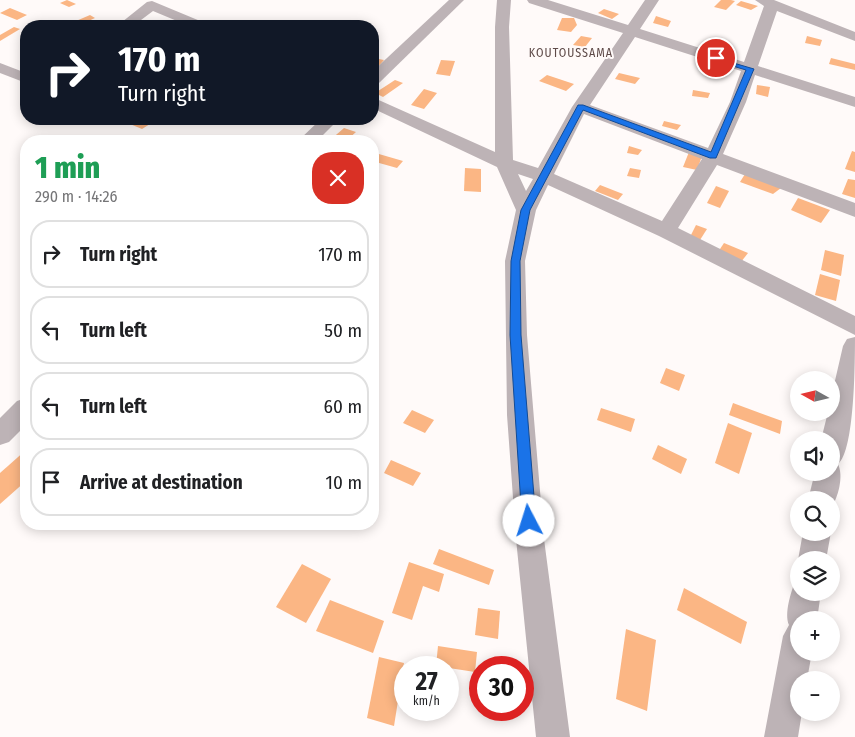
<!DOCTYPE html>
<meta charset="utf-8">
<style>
body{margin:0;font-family:"Fira Sans Condensed",sans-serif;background:#f6f6f6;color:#202124;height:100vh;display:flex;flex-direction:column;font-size:19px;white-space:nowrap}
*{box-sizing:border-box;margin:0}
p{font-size:16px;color:#757577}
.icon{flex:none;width:28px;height:28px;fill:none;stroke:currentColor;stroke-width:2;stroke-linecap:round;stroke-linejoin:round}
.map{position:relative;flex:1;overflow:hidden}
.details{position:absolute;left:20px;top:135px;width:359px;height:395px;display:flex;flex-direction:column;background:#fff;border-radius:20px;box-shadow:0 2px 12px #0003}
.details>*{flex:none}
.hud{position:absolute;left:20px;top:20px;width:359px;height:105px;border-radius:20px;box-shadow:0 2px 12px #0003;background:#111827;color:#fff;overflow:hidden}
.needle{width:32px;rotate:278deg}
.buttons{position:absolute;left:790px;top:371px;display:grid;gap:10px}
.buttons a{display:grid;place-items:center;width:50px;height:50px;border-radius:50%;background:#fff;box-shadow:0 2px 12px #0003;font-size:25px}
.speed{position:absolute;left:394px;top:656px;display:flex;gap:10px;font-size:25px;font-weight:700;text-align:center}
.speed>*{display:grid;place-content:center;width:65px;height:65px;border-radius:50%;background:#fff;box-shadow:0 2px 12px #0003;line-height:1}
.speed small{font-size:12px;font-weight:400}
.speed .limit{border:8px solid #d22;background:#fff;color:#111}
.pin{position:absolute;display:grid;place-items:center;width:42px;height:42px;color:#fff;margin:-21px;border:2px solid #fff;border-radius:50%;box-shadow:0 1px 5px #0007}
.me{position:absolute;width:55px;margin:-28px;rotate:355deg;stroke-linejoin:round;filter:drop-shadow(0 0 4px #0008)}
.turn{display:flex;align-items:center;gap:18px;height:105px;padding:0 15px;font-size:22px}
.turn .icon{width:65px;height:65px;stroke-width:2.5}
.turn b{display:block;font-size:35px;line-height:42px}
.round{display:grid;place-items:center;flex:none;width:52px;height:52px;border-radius:20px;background:#f6f6f6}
.summary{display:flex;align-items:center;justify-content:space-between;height:85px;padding:0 15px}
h1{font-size:30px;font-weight:800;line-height:38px;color:#1e9e55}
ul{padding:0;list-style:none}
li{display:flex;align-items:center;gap:15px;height:68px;margin:0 10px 8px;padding:0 5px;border:2px solid #e0e0e0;border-radius:20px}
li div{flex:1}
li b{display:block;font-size:19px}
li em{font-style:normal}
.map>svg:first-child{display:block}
.building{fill:#fbb684}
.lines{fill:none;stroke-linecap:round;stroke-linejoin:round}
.street{fill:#bdb3b6;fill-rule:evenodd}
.route{fill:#1a73e8;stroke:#114b97}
.labels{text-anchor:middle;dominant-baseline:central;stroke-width:4;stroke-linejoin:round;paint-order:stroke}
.far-quarter-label{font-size:12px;letter-spacing:1px;fill:#5e4a48;stroke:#fffaf9}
</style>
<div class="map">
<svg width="855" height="737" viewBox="0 0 855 737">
<rect width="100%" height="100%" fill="#fffaf9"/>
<!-- building -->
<g class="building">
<polygon points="67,0 76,4 69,7 60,3"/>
<polygon points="721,0 731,0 735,1 726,10 714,7"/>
<polygon points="741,1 758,6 751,10 736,5"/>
<polygon points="10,8 27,15 17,20 0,13"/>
<polygon points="604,9 619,14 612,19 598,13"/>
<polygon points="90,15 95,18 82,24 76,21"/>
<polygon points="656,16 671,21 668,27 653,23"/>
<polygon points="562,18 574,18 577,25 571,32 557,30"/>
<polygon points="39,20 63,25 43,26 33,24"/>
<polygon points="14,27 20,29 0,41 0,35"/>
<polygon points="581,36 592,38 585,47 573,45"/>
<polygon points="807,36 822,40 820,46 805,43"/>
<polygon points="374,58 384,60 372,74 372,59"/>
<polygon points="831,58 855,64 855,70 829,64"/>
<polygon points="441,60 455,61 450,76 436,74"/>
<polygon points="619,73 640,78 635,84 615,79"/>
<polygon points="547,75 574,84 566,91 539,81"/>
<polygon points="395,80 403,83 383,97 375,93"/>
<polygon points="757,85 770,87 768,97 756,94"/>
<polygon points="424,89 437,93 424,109 411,105"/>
<polygon points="693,90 710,93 708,98 692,96"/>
<polygon points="118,119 158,119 142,129"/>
<polygon points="664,121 681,125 677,130 662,126"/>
<polygon points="344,128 356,132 346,141 329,141"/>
<polygon points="629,146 642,150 638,155 627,153"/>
<polygon points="852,151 855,152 855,172 845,169"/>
<polygon points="372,152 403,161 397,168 372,161"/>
<polygon points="689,152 702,156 697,170 683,167"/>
<polygon points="465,168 481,169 481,192 464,191"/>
<polygon points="630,168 641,170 639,178 627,176"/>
<polygon points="745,174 781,188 773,194 740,182"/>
<polygon points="848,179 855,180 855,198 842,194"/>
<polygon points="600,185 623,194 618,200 595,191"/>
<polygon points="716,186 729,191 720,208 707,203"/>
<polygon points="798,198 830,210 821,223 791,210"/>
<polygon points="696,225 707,229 700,240 690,237"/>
<polygon points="724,243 748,253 741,262 718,252"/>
<polygon points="825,250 844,255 841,276 821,270"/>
<polygon points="820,274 840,280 836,301 815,295"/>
<polygon points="666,368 685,375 679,391 660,383"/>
<polygon points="733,403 782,421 780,434 729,415"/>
<polygon points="601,408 635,419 631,432 597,420"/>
<polygon points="412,410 434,420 425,433 403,423"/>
<polygon points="728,423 752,433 739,474 715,463"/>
<polygon points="658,445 687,459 681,474 652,459"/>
<polygon points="26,450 26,481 0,504 0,473"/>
<polygon points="391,460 421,473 413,486 384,473"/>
<polygon points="439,549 494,570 489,585 433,564"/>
<polygon points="409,562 444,574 439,592 423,586 412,620 392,613"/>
<polygon points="302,564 331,579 306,623 276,607"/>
<polygon points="684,588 747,622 741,644 677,610"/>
<polygon points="330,600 384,621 373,653 316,631"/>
<polygon points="478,608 500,611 498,639 475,635"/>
<polygon points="626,629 656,640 647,711 616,699"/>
<polygon points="438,646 477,652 475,672 436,666"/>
<polygon points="379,657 404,663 394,726 367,718"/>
</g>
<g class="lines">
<!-- street -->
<g class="street">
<polygon points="449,0 464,0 378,84 372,86 372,72"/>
<path d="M497 0H511L509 27 513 160 538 168 572 107 623 33 529 3 527 0H548L628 25 645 0H659L640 29 744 62 764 6 755 0H774L855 32V41L777 11 758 66 855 97V107L755 75 746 102 723 154 855 203V217L717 165 678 228 855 316V335L659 236 548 185 536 210 525 261 527 335 544 539 570 737H536L516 539 507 415 505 261 516 210 497 167 372 108V97L495 152V27ZM635 37 741 71 730 102 708 148 590 105ZM584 114 702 159 662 221 554 174ZM518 174 533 179 526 191Z"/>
<polygon points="152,1 205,23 207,26 189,26 153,11 133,26 117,26 147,2"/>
<polygon points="0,63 26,73 26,83 0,73"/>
<polygon points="321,119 339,119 317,141 298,141"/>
<path d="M855 337C855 360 855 451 838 464 844 477 838 497 831 509V500H808L815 472H831V440H821L828 412H831V398L843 346 847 339Z"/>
<polygon points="26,398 26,425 9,442 0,445 0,418 17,401"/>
<polygon points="803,532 831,532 826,560 799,560 799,563 798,560"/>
<path d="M799 580V592H821L817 620H799V652H812L807 680H799V712H802L798 737H764L783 636 789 625C784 613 791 593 795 581Z"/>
</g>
</g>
<!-- route -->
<polygon class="route" points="713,57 754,69 716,158 710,158 583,110 530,210 520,261 521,335 536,521 534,526 529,528 524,526 522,521 510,335 511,261 521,210 578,105 583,105 711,152 746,70 713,60"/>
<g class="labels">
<!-- far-quarter labels -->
<g class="far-quarter-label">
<text x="571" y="53">KOUTOUSSAMA</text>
</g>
</g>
</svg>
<div class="buttons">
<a><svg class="needle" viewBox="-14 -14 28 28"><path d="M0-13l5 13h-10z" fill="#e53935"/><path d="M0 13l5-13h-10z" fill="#757577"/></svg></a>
<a><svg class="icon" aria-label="sound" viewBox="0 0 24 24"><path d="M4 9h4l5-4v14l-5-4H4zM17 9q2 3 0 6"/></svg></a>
<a><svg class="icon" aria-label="search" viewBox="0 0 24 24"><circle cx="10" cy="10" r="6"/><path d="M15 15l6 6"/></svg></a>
<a><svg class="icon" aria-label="layers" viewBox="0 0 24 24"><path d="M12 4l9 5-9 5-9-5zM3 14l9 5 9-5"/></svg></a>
<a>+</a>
<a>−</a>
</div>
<div class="speed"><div>27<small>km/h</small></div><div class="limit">30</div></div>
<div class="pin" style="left:716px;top:58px;background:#d93025"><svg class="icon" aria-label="arrive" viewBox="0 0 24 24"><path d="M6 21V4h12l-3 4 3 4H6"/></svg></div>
<svg class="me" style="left:529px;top:521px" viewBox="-20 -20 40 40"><circle r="19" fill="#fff"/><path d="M0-13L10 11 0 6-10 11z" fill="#1a73e8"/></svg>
<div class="hud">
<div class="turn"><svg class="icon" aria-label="right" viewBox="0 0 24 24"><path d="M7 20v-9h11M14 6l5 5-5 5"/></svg><div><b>170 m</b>Turn right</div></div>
</div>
<section class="details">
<div class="summary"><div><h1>1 min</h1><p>290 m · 14:26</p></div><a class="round" style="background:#d93025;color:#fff"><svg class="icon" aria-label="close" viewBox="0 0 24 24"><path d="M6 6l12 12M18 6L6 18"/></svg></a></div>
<ul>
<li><svg class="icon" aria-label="right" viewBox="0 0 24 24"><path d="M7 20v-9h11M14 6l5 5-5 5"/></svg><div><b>Turn right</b></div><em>170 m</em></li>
<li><svg class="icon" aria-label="left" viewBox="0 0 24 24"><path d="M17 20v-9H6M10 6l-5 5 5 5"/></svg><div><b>Turn left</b></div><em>50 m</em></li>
<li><svg class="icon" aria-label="left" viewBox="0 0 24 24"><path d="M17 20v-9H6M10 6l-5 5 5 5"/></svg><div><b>Turn left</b></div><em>60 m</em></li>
<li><svg class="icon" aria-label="arrive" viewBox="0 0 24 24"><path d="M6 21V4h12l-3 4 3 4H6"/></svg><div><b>Arrive at destination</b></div><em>10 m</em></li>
</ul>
</section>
</div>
